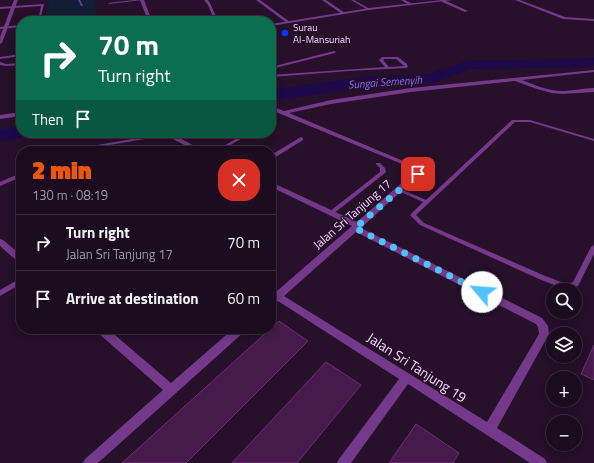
<!DOCTYPE html>
<html lang="en">
<head>
<meta charset="utf-8">
<style>
	:root { --surface:#1c0c20; --page:#291a2d; --text:#f1f3f6; --muted:#a09ba5; --line:#3a2c3e; --accent:#ea580c }
	body { margin:0; font-family:"Titillium Web",sans-serif; background:var(--page); color:var(--text); height:100vh; display:flex; flex-direction:column; font-size:15px; white-space:nowrap }
	* { box-sizing:border-box; margin:0 }
	p { font-size:13px; color:var(--muted) }
	.icon { flex:none; width:22px; height:22px; fill:none; stroke:currentColor; stroke-width:2; stroke-linecap:round; stroke-linejoin:round }
	.map { position:relative; flex:1; overflow:hidden }
	.panel { position:absolute; left:16px; top:146px; width:260px; height:188px; display:flex; flex-direction:column; background:var(--surface); border-radius:16px; box-shadow:0 2px 10px #0003,0 0 0 1px var(--line) }
	.panel>* { flex:none }
	.top-card { position:absolute; left:16px; top:16px; width:260px; height:122px; border-radius:16px; box-shadow:0 2px 10px #0003,0 0 0 1px var(--line); background:#0b6e4f; color:#fff; overflow:hidden }
	.controls { position:absolute; left:546px; top:283px; display:grid; gap:8px }
	.controls a { display:grid; place-items:center; width:36px; height:36px; border-radius:50%; background:var(--surface); box-shadow:0 2px 10px #0003,0 0 0 1px var(--line); font-size:20px }
	.pin { position:absolute; display:grid; place-items:center; width:34px; height:34px; color:#fff; margin:-17px; border-radius:8px; box-shadow:0 2px 6px #0006 }
	.me { position:absolute; width:44px; margin:-22px; rotate:297deg; stroke-linejoin:round; filter:drop-shadow(0 0 3px #0008) }
	.turn { display:flex; align-items:center; gap:14px; height:84px; padding:0 16px; font-size:18px }
	.turn .icon { width:52px; height:52px; stroke-width:2.5 }
	.turn b { display:block; font-size:28px; line-height:34px }
	.then { display:flex; align-items:center; height:38px; padding:0 16px; background:#0003; gap:8px; font-size:15px }
	.round { display:grid; place-items:center; flex:none; width:42px; height:42px; border-radius:16px; background:var(--page) }
	.summary { display:flex; align-items:center; justify-content:space-between; height:68px; padding:0 16px }
	h1 { font-size:24px; font-weight:800; line-height:30px; color:var(--accent) }
	ul { padding:0; list-style:none }
	li { display:flex; align-items:center; gap:12px; height:56px; padding:0 16px; border-top:1px solid var(--line) }
	li div { flex:1 }
	li b { display:block; font-size:15px }
	li em { font-style:normal }
	.map>svg:first-child { display:block }
	.green { fill:#121e34 }
	.lines { fill:none; stroke-linecap:round; stroke-linejoin:round }
	.river { fill:#1e094a; fill-rule:evenodd }
	.building { fill:#461b4c; stroke:#702c78 }
	.service { fill:#74398a; fill-rule:evenodd }
	.minor { fill:#74398a; fill-rule:evenodd }
	.tertiary { fill:#74398a; fill-rule:evenodd }
	.route { stroke:#4fc3f7; stroke-width:7; stroke-dasharray:0 12.6 }
	.poi-dot { fill:#0539ff; stroke:#26102a; stroke-width:1.5 }
	.labels { text-anchor:middle; dominant-baseline:central; stroke-width:3; stroke-linejoin:round; paint-order:stroke }
	.far-poi-label { font-size:10px; fill:#f8d9ff; stroke:#26102a; text-anchor:start }
	.far-water-label { font-size:11px; font-style:italic; fill:#846fff; stroke:#26102a }
	.street-label { font-size:12px; fill:#f8d9ff; stroke:#26102a }
	.near-street-label { font-size:14px; fill:#f8d9ff; stroke:#26102a }
</style>
</head>
<body>
<div class="map">
<svg width="594" height="463" viewBox="0 0 594 463">
	<rect width="100%" height="100%" fill="#26102a"/>
	<path class="green" d="M49 0H95L97 21H44Z"/>
	<g class="lines">
		<g class="river">
			<path d="M594 57V65L583 67 470 69 430 84 364 87 294 98 271 100V90L364 77 428 74 468 61 583 59Z"/>
			<path d="M21 126V133H30L28 136 0 142V130Z"/>
		</g>
	</g>
	<g class="building">
		<path d="M279 321 308 341 186 463H122Z"/>
		<path d="M594 345V380L581 374Z"/>
		<path d="M326 362 361 385 297 463H232Z"/>
		<path d="M416 424 459 453 453 463H389Z"/>
	</g>
	<g class="lines">
		<g class="service">
			<path d="M78 0H80L83 6H81Z"/>
			<path d="M134 0H143L109 4 108 3Z"/>
			<path d="M351 0H354L370 9 368 10Z"/>
			<path d="M44 4 40 21H38L41 6 0 9V7Z"/>
			<path d="M21 25V27L0 29V27Z"/>
			<path d="M334 51 336 52 335 53 271 69V67Z"/>
			<path d="M21 54V56L0 59V57Z"/>
			<path d="M382 57H398L407 64 408 67 406 68 349 71 271 77V75L385 67 379 60ZM384 59H396L404 66 389 67 383 60Z"/>
			<path d="M512 120H530L594 139V141L530 122H515L416 215 424 223 543 275 566 284 573 282 591 247 594 245V254L578 286 566 289H564L539 279 420 225 410 215 423 202 396 190 399 188 401 189 426 200Z"/>
			<path d="M166 133H176L174 134 98 147 88 151H81L97 145Z"/>
			<path d="M246 133H251L220 151H215Z"/>
			<path d="M376 163H380L385 168 386 172 385 173 333 214H329L328 213 329 212 380 172V168L376 164Z"/>
			<path d="M21 173V177L0 186V182Z"/>
			<path d="M19 279H21V284L0 296V290Z"/>
		</g>
		<g class="minor">
			<path d="M14 0H18L2 43 0 44V37Z"/>
			<path d="M140 0H144L152 21H148Z"/>
			<path d="M204 0H208C213 7 214 16 221 21L214 20 208 5Z"/>
			<path d="M256 0H260L290 22 287 23Z"/>
			<path d="M322 0H326L345 13 342 14Z"/>
			<path d="M401 0H405L412 4 409 5Z"/>
			<path d="M442 0H444L468 11 465 12 442 2Z"/>
			<path d="M515 0H520L565 17 594 19V21L563 19Z"/>
			<path d="M594 70V72L522 80C535 85 548 91 562 91 573 91 583 88 594 88V92L562 94 551 93 534 88 515 81 411 92 331 104 289 113 420 168 421 173 420 174 361 228 542 318 548 326 549 334 497 428 545 459 547 463H530L408 384 351 463H337L339 459 399 379 278 301 271 306V289L277 291 352 226 271 187V182L357 222 414 172V169L271 110V106L284 111 331 100 411 88ZM356 232 536 324 538 327 539 334 487 422 284 296Z"/>
			<path d="M21 112V116L0 119V115Z"/>
			<path d="M165 133H170L204 151H196L165 135Z"/>
			<path d="M301 137 303 138V140L271 160V155Z"/>
			<path d="M0 239 3 240 21 255V263L18 262 0 246Z"/>
			<path d="M96 329H108L171 383 233 329H245L244 332 98 463H83L85 459 163 390 97 332Z"/>
		</g>
		<g class="tertiary">
			<path d="M442 0H453L369 10 271 26V24L369 8Z"/>
			<path d="M0 62 6 64 21 63V65L6 66 0 65Z"/>
		</g>
	</g>
	<g class="lines">
		<path class="route" d="M418 174 355 228 482 292"/>
	</g>
	<circle class="poi-dot" cx="285" cy="33" r="4"/>
	<g class="labels">
		<g class="far-poi-label">
			<text x="293" y="27">Surau<tspan x="293" dy="12">Al-Mansuriah</tspan></text>
		</g>
		<g class="far-water-label">
			<text transform="translate(385 82) rotate(-4)">Sungai Semenyih</text>
		</g>
		<g class="street-label">
			<text transform="translate(352 214) rotate(-41)">Jalan Sri Tanjung 17</text>
		</g>
		<g class="near-street-label">
			<text transform="translate(417 367) rotate(33)">Jalan Sri Tanjung 19</text>
		</g>
	</g>
</svg>
<div class="controls">
<a><svg class="icon" aria-label="search" viewBox="0 0 24 24"><circle cx="10" cy="10" r="6"/><path d="M15 15l6 6"/></svg></a>
<a><svg class="icon" aria-label="layers" viewBox="0 0 24 24"><path d="M12 4l9 5-9 5-9-5zM3 14l9 5 9-5"/></svg></a>
<a>+</a>
<a>−</a>
</div>
<div class="pin" style="left:418px;top:174px;background:#d93025"><svg class="icon" aria-label="arrive" viewBox="0 0 24 24"><path d="M6 21V4h12l-3 4 3 4H6"/></svg></div>
<svg class="me" style="left:482px;top:292px" viewBox="-20 -20 40 40"><circle r="19" fill="#fff"/><path d="M0-13L10 11 0 6-10 11z" fill="#4fc3f7"/></svg>
<div class="top-card">
<div class="turn"><svg class="icon" aria-label="right" viewBox="0 0 24 24"><path d="M7 20v-9h11M14 6l5 5-5 5"/></svg><div><b>70 m</b>Turn right</div></div>
<div class="then">Then<svg class="icon" aria-label="arrive" viewBox="0 0 24 24"><path d="M6 21V4h12l-3 4 3 4H6"/></svg></div>
</div>
<section class="panel">
<div class="summary"><div><h1>2 min</h1><p>130 m · 08:19</p></div><a class="round" style="background:#d93025;color:#fff"><svg class="icon" aria-label="close" viewBox="0 0 24 24"><path d="M6 6l12 12M18 6L6 18"/></svg></a></div>
<ul>
<li><svg class="icon" aria-label="right" viewBox="0 0 24 24"><path d="M7 20v-9h11M14 6l5 5-5 5"/></svg><div><b>Turn right</b><p>Jalan Sri Tanjung 17</p></div><em>70 m</em></li>
<li><svg class="icon" aria-label="arrive" viewBox="0 0 24 24"><path d="M6 21V4h12l-3 4 3 4H6"/></svg><div><b>Arrive at destination</b></div><em>60 m</em></li>
</ul>
</section>
</div>
</body>
</html>
